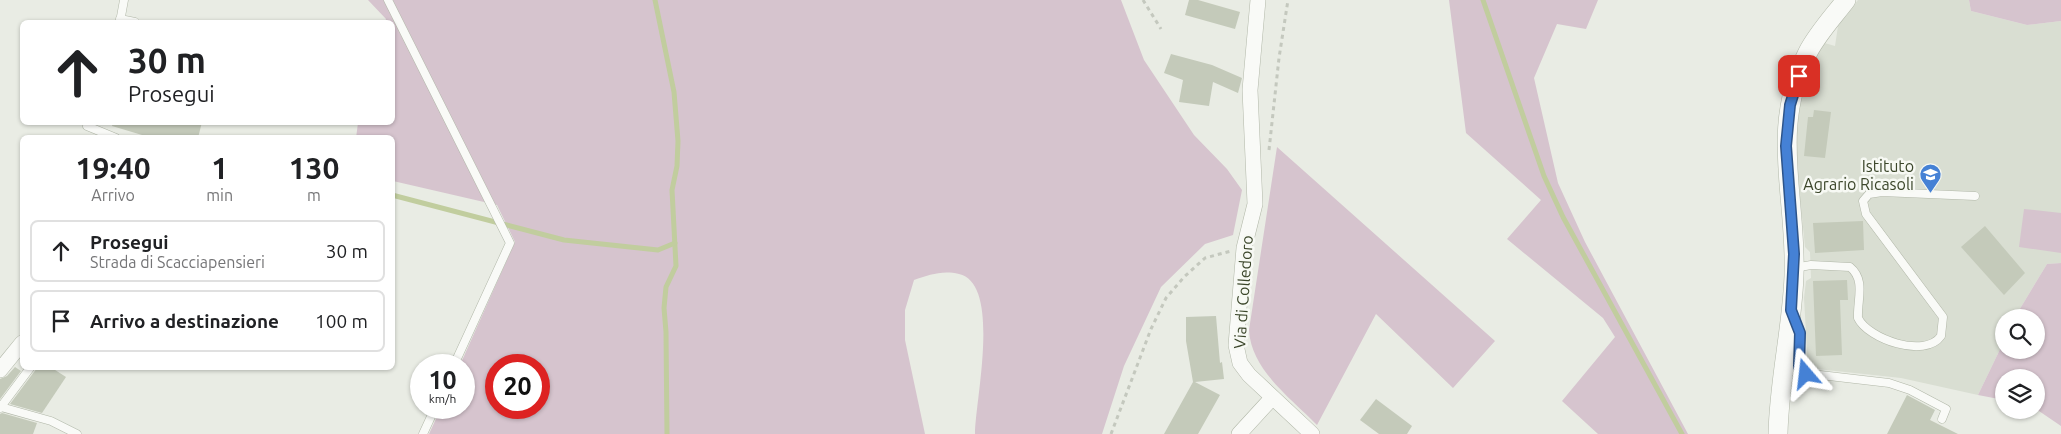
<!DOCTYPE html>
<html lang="it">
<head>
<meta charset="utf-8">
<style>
	:root { --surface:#fff; --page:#f6f6f6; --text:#202124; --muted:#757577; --line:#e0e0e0 }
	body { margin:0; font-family:Ubuntu,sans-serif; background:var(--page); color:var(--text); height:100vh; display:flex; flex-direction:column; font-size:19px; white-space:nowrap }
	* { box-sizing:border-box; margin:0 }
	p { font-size:16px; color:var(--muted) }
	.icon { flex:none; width:28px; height:28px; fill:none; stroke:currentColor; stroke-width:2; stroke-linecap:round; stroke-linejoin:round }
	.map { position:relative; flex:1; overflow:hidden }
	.details { position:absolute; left:20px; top:135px; width:375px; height:235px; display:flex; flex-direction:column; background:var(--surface); border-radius:8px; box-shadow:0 1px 4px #0004 }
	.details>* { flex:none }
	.hud { position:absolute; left:20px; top:20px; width:375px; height:105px; border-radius:8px; box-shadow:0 1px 4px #0004; background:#fff; color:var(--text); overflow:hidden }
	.tools { position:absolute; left:1995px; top:309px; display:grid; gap:10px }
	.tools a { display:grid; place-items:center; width:50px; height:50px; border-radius:50%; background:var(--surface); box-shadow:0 1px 4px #0004; font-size:25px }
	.speed { position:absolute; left:410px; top:354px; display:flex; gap:10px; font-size:25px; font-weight:700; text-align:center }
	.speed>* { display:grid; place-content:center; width:65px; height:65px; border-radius:50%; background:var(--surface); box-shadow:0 1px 4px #0004; line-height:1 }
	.speed small { font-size:12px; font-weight:400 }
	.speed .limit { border:8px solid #d22; background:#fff; color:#111 }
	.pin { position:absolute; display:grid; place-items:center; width:42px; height:42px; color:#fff; margin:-21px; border-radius:10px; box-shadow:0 2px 8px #0006 }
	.me { position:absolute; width:55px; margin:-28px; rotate:343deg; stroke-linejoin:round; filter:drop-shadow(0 0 4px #0008) }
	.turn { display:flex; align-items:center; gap:18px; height:105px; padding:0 25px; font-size:22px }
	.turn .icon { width:65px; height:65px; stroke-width:2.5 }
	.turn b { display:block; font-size:35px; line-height:42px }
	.eta { display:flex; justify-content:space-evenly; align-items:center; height:85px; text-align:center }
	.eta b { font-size:30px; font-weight:700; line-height:35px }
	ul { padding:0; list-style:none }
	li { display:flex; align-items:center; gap:15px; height:62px; margin:0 10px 8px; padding:0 15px; border:2px solid var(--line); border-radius:8px }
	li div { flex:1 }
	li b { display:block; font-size:19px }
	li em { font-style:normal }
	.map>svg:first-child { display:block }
	.built { fill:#d9ded2 }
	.green { fill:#d6c4ce; fill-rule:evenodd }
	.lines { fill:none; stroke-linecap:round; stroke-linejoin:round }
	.stream { stroke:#c1cd9e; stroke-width:5 }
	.building { fill:#c4caba }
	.service-casing { stroke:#b1b7a8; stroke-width:9 }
	.minor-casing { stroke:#b1b7a8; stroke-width:16 }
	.tertiary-casing { stroke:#b1b7a8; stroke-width:20 }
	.path { stroke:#c4c8be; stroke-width:3; stroke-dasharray:4 4; stroke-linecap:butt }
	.service { stroke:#f9faf7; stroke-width:8 }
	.minor { stroke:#f9faf7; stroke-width:15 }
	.tertiary { stroke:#f9faf7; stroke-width:19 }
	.route-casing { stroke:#2d548a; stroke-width:12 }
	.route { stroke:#4581d5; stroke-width:9 }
	.labels { text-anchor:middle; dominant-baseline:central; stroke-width:5; stroke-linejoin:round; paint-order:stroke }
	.poi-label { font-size:16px; fill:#3b462a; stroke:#f7f9f4; text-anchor:end }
	.street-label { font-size:16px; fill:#3b462a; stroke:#f7f9f4 }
</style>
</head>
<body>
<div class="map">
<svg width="2061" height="434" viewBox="0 0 2061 434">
	<rect width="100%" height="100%" fill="#e9ece4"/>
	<path class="built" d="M1858 0H1969L1971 11 2027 25 2061 21V263L2047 264 2015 317 2004 318V341L1978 395 1901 378 1808 368 1804 298 1806 281 1811 278 1810 252 1805 247 1797 168 1796 145 1799 107 1804 84 1821 42 1835 46 1838 26Z"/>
	<g class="green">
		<path d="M368 0H1121L1144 60 1194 135 1227 169 1242 190 1233 235 1205 244 1161 287 1124 366 1102 434H975C975 401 1002 284 959 274 942 270 929 275 914 280L905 310V340L925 434H429L441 408H464V365H460L515 242 497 205 393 181 392 138H356L358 123 392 122V22H385L386 19ZM496 365H539V408H496Z"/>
		<path d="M1449 0H1598L1586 29 1557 24 1534 78 1558 183 1585 242 1688 434H1598L1562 401 1615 337 1603 318 1507 239 1541 200 1466 133Z"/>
		<path d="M1969 0H2061V21L2027 25 1971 11Z"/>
		<path d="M1277 147 1495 341 1453 388 1376 314 1317 425C1291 398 1251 370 1249 330Z"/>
		<path d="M2024 209 2061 213V253L2019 247Z"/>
		<path d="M2061 263V426L2036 409V378H2004V400L1978 395 2004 341V350H2036V318L2015 317 2047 264Z"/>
	</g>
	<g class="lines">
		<g class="stream">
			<path d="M655 0 674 92 678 141 677 166 672 190 676 266 666 287 664 308 666 332 667 434"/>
			<path d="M1483 0 1544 176 1563 217 1682 434"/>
			<path d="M392 195 564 240 658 250 675 243"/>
		</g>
	</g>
	<g class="building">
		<path d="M1189 0H1198L1240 12 1235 29 1185 15Z"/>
		<path d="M1171 54 1212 65 1242 78 1238 93 1213 82 1209 106 1179 102 1183 80 1164 73Z"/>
		<path d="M1814 110 1831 112 1825 158 1804 156 1808 117H1813Z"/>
		<path d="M113 122H202L198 138H152L112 126Z"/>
		<path d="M1863 221 1864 250 1815 253 1813 223Z"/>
		<path d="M1985 226 2025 273 2004 295 1961 247Z"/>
		<path d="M1847 280 1848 300H1840L1842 355 1816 356 1813 281Z"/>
		<path d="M1216 316 1220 363 1222 362 1224 379 1195 382 1220 395 1198 434H1164L1193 382 1186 341V317Z"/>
		<path d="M15 367 21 371 0 399V379L7 376Z"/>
		<path d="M37 368H52L66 377 42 413 10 404Z"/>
		<path d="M1907 395 1935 410 1930 420 1958 434H1887Z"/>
		<path d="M1376 399 1412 426 1407 434H1379L1360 420Z"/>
		<path d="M2 413 37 423 33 434H0V414Z"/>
	</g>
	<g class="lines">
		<defs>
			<g id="service">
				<path d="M388 0 510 243 454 365"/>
				<path d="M120 19 135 22"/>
				<path d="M120 22 124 0"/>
				<path d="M88 122 87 126 116 138"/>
				<path d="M1794 268 1811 265 1850 267C1866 280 1857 300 1858 318 1868 339 1925 359 1941 336L1943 317 1866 214 1863 201 1869 194 1882 192 1975 196"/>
				<path d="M1795 318 1801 338 1799 366 1803 373 1889 383 1910 390 1946 409 1942 419"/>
				<path d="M1 407 51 421 77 434"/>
				<path d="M0 408 30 368"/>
				<path d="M423 434 435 408"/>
			</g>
			<g id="minor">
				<path d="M1258 0 1250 90 1255 204 1244 248 1236 345 1240 363 1249 375 1312 434"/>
				<path d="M0 370 22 343"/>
				<path d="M1239 434 1272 398"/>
			</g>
			<path id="tertiary" d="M1778 434C1779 381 1792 329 1794 276 1797 196 1769 129 1808 52 1818 33 1833 17 1846 0"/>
		</defs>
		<use href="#service" class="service-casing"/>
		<use href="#minor" class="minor-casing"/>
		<use href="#tertiary" class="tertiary-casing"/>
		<g class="path">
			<path d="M1143 0 1161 29"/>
			<path d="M1269 150 1279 58 1288 0"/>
			<path d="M1111 434 1151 329 1166 298 1184 277 1205 258 1231 251"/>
		</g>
		<use href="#service" class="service"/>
		<use href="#minor" class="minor"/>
		<use href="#tertiary" class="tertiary"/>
	</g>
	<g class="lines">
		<defs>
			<path id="route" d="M1799 76 1790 105 1786 146 1794 254 1791 310 1800 333 1799 366 1800 370 1806 374"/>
		</defs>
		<use href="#route" class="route-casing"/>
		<use href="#route" class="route"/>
	</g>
	<defs>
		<symbol id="school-pin" viewBox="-11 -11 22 30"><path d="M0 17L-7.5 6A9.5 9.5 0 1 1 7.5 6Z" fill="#4581d5" stroke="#f7f9f4"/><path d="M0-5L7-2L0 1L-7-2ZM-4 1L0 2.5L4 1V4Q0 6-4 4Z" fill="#fff"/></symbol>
	</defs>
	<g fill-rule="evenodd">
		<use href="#school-pin" x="1918" y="162" width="25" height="34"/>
	</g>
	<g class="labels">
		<g class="poi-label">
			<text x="1914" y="166">Istituto<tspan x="1914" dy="18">Agrario Ricasoli</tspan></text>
		</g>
		<g class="street-label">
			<text transform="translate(1243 292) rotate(-86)">Via di Colledoro</text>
		</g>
	</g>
</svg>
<div class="tools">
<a><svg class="icon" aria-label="search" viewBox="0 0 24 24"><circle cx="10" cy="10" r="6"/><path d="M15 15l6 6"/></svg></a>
<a><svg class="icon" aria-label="layers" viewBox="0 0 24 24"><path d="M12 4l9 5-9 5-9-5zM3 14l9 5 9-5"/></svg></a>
</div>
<div class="speed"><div>10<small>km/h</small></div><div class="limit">20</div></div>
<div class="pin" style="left:1799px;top:76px;background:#d93025"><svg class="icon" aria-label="arrive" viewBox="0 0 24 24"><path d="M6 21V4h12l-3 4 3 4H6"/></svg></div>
<svg class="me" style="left:1806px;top:374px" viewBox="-20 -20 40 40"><path d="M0-17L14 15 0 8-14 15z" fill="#4581d5" stroke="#fff" stroke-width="4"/></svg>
<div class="hud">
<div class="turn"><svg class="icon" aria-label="ahead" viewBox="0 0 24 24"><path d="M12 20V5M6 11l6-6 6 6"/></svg><div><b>30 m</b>Prosegui</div></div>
</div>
<section class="details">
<div class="eta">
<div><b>19:40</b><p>Arrivo</p></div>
<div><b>1</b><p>min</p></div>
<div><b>130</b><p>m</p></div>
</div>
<ul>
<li><svg class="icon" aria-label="ahead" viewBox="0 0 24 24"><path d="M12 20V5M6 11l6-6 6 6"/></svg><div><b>Prosegui</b><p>Strada di Scacciapensieri</p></div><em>30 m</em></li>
<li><svg class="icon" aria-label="arrive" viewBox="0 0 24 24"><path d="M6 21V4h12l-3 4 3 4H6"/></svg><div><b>Arrivo a destinazione</b></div><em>100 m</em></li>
</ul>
</section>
</div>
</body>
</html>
